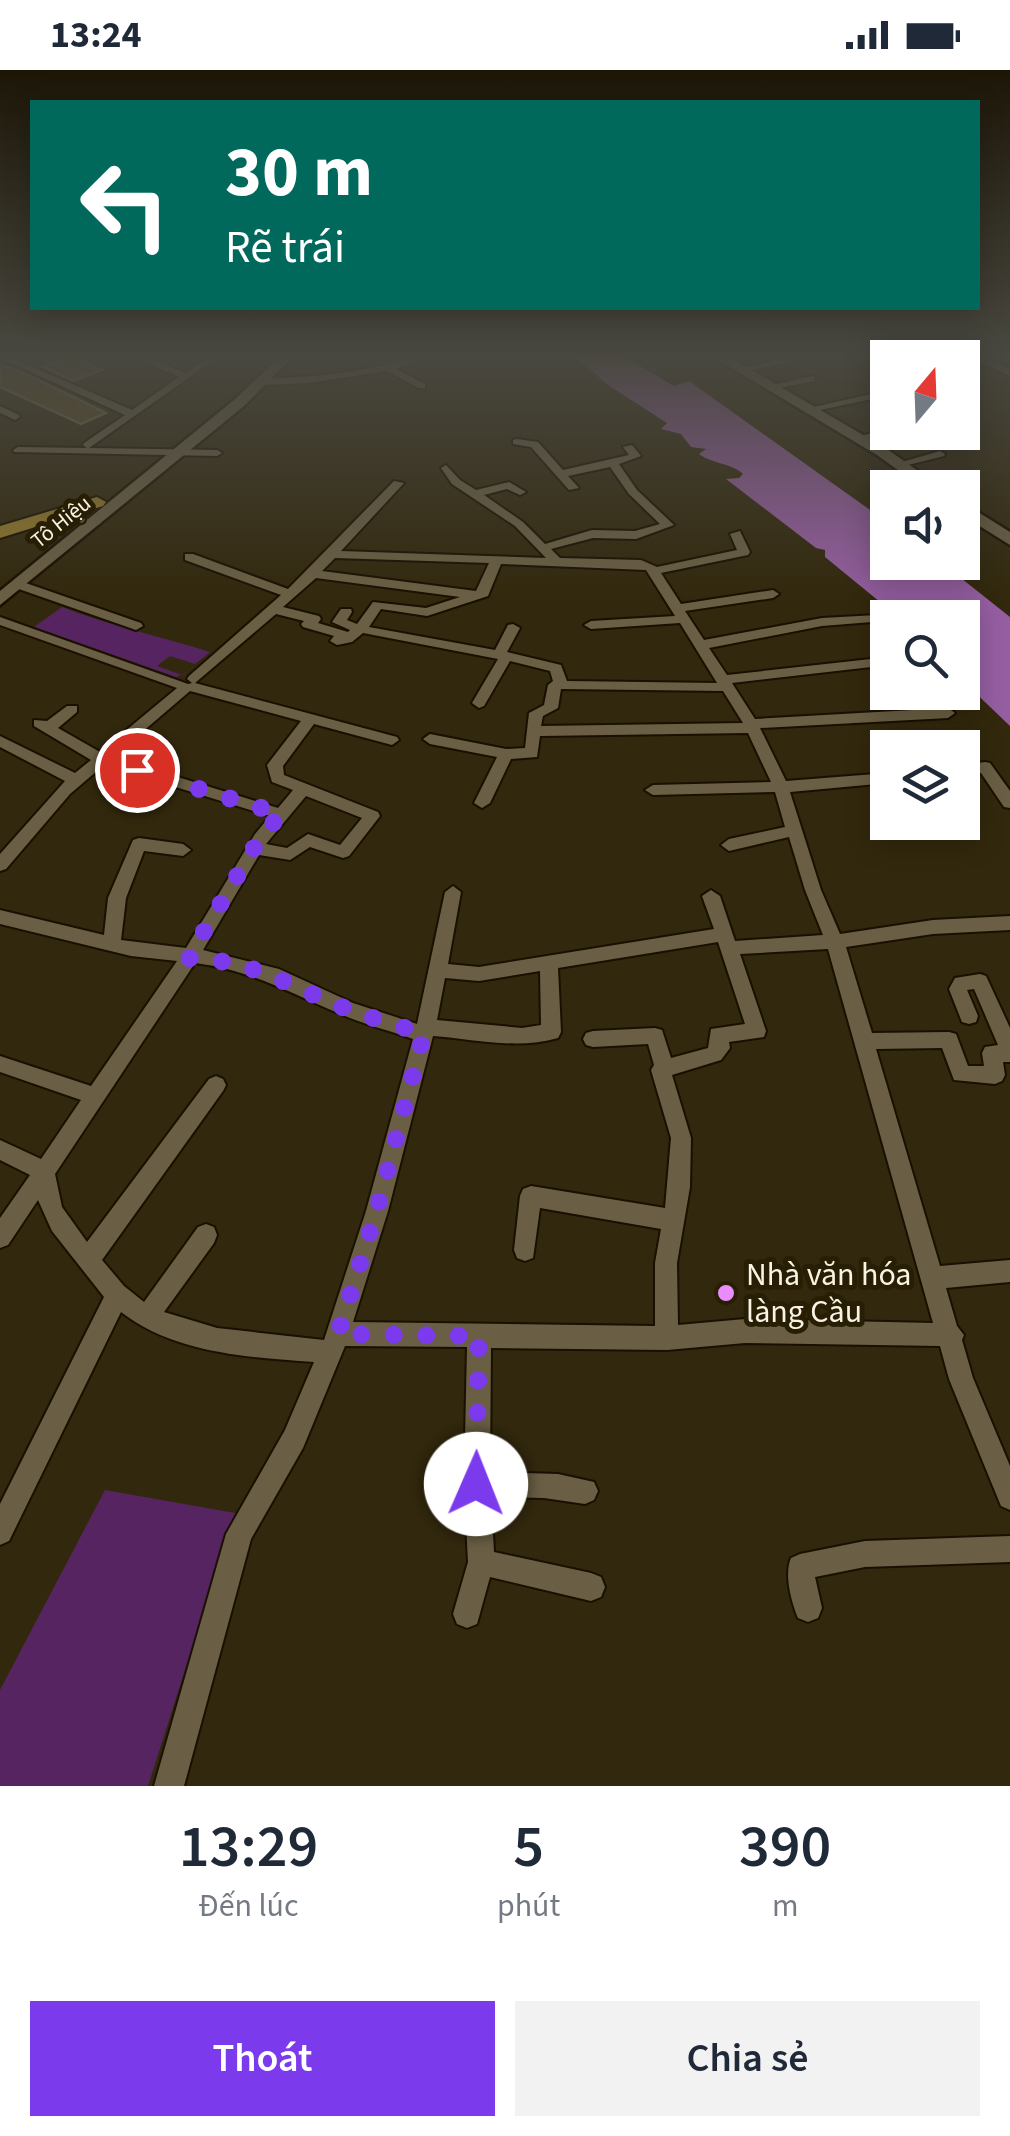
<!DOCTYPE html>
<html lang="vi">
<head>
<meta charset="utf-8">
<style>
	:root { --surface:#fff; --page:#f2f2f3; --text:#1f2937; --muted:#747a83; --accent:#7c3aed }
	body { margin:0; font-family:"Source Sans 3",sans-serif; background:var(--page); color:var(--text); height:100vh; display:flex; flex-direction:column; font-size:38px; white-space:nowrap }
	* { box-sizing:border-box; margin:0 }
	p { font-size:32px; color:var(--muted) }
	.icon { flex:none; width:55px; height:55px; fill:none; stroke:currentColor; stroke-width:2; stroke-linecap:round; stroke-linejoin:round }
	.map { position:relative; height:1716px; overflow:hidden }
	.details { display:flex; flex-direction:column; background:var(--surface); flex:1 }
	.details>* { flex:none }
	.guide { position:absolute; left:30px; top:30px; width:950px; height:210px; border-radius:0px; box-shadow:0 5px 25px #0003; background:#00695c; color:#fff; overflow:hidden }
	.needle { width:65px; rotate:19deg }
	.controls { position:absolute; left:870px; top:270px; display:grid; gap:20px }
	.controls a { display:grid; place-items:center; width:110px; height:110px; border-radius:0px; background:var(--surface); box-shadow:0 5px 25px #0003; font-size:50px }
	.pin { position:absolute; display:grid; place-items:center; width:85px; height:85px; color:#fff; margin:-42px; border:5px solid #fff; border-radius:50%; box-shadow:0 2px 10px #0007 }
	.me { position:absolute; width:110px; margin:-55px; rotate:1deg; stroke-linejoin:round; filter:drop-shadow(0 0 8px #0008) }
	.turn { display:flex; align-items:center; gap:35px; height:210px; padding:0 30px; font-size:45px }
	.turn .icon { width:130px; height:130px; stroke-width:2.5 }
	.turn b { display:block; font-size:70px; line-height:85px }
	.eta { display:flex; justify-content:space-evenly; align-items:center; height:170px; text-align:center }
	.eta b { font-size:60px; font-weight:600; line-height:70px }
	.button { display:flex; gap:20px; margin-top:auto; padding:20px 30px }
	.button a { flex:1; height:115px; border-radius:0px; background:var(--accent); color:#fff; font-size:40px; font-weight:600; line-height:115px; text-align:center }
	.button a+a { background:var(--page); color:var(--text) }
	.status { display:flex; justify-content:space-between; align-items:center; height:70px; padding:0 50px; background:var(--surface); direction:ltr }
	.status svg { height:28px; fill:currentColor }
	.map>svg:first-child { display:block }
	.green { fill:#562561 }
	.water { fill:#955ea1 }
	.building { fill:#604e1d; stroke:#756a4e; stroke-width:2.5 }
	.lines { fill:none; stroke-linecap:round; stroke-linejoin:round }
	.street-casing { stroke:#191000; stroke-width:4 }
	.secondary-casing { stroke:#191000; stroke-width:5 }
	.primary-casing { stroke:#191000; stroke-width:4 }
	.street { fill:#6a5f44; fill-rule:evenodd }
	.secondary { fill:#6a5f44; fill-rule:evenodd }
	.primary { fill:#90782b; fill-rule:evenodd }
	.route { stroke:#7c3aed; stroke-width:18; stroke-dasharray:0 32.4 }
	.poi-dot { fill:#e98dfe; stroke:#281e04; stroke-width:4 }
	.labels { text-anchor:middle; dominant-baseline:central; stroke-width:10; stroke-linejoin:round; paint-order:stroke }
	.far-street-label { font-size:22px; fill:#f9f3e3; stroke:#281e04 }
	.near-poi-label { font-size:32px; fill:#f9f3e3; stroke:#281e04; text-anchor:start }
</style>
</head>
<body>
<div class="status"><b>13:24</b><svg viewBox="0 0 49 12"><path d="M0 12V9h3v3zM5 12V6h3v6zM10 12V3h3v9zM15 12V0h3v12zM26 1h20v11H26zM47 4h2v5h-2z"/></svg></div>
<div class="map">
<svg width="1010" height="1716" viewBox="0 0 1010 1716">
	<rect width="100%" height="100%" fill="#32280d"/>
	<g class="green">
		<path d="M62 537C110 556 160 566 210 582L195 594 170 586 157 596 182 605 190 601 176 607 34 557Z"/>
		<path d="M105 1420 235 1443 148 1716H0V1620Z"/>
	</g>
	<path class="water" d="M577 288H627L674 316 689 311 887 452 888 492 942 493 1010 547V656L963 611 962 548 899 547 887 532H880L825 487V480L816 478 726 409 739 408 743 404C732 393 712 394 699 384L706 379 691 377 681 364 661 359 667 353 608 315Z"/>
	<g class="building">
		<path d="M67 288H75L102 300 74 311 43 297Z"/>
		<path d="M0 295 26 304 106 343 81 354 0 317Z"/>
	</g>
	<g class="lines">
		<defs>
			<g id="street">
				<path d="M0 288H12L132 340 179 307 137 288H150L185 303 207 288H217L89 378 217 380 222 383 217 386 14 382 13 380 18 377 87 378 83 375 84 373 125 345Z"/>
				<path d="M410 288H425L396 299 425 314V318H419L387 301 309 313 261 315 256 312 261 309C311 307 362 303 410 288Z"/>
				<path d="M785 288 790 291 788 293 741 302 736 299Z"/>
				<path d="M973 288H985L1010 299V306Z"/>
				<path d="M812 306 815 307V311L773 319 768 316Z"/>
				<path d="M884 321 888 322 887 326 810 342 805 339Z"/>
				<path d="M0 336 19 345 20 347 15 350 0 343Z"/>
				<path d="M888 359 892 364 858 371 853 368Z"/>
				<path d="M517 369 538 372 563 400 629 385 623 377 632 375 641 386 619 394 637 420 674 455 636 469 593 468 551 479 560 488 641 490 657 497 737 480 730 464 740 461 750 482 748 485 661 503 681 534 773 520 779 524 773 528 685 541 704 570 822 548 877 545 879 548 872 552 822 556 709 578 727 605 880 588 887 592 880 596 732 613 755 649 948 638 955 643 948 648 760 658 786 711 888 703V713L790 722 821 820 840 864 933 850 1010 846V860L933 864 846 877 872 963 949 962 956 964 968 996H984L982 983 985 977 998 975 974 919 967 920 978 946 976 952 969 954 962 952 949 919 955 908 980 904 986 906 1010 958V992H1003L1005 1005 1002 1011 995 1014 954 1010 942 978 876 979 940 1196 1010 1190V1212L946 1218 957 1256 964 1265 962 1270 973 1308 1010 1396V1440L1001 1436 949 1309 940 1276 745 1273 667 1280 491 1278 490 1402 558 1404 594 1412 598 1421 594 1430 585 1434 544 1428 491 1427 494 1482 591 1503 601 1507 605 1517 601 1527 591 1531 490 1507 477 1554 467 1558 457 1554 453 1544 468 1492 464 1414 467 1277 345 1276 303 1378 251 1469 184 1716H154L226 1464 285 1360 314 1292C249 1287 175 1284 121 1242L9 1471 0 1475V1434L104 1227 52 1161 38 1130 8 1175 0 1178V1148L30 1105 0 1090V1070L41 1089 81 1030 0 1002V986L91 1016 177 891 131 886 0 854V840L104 865 108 828 133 770 139 768 183 774 191 780 183 786 144 781 126 828 121 870 186 878 255 764 270 746 104 695 70 724 6 799 0 801V784L65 711 0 677V666L75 703 91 690 34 656V650L47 651 67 636H77V642L58 658 100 682 177 618 0 555V547L188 614 192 613 187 609 189 606 281 525 185 490V484H193L288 519 394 411 404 413 341 481 546 488 515 456 452 414 441 398 446 395 460 410 476 420 509 412 526 422 520 425 507 419 484 425 523 452 545 474 592 460 635 461 660 454 629 424 610 397 568 406 579 418 569 420 531 377 513 374V370ZM335 488 489 493 476 521 322 501ZM501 494 646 500 675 546 591 551 584 555 591 559 680 553 717 613 567 611 561 595 507 582 520 558 513 554 508 555 495 580 369 557 381 539 427 546 488 526ZM316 508 460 527 426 538 373 532 357 554 347 550 352 542 351 539H341L332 552 350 560 348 562 318 553 321 549 319 546 283 537ZM276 544 304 551 301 554 303 557 334 566 330 571 337 575 352 572 363 563 498 589 472 633 479 638 484 636 510 591 550 601 553 611 548 615 544 635 529 643 525 678 506 679 430 664 423 669 430 674 497 687 474 733 482 738 490 733 511 689 537 687 540 666 748 663 771 712 653 715 645 720 653 725 775 722 785 757 729 769 721 775 729 781 789 767 805 820 823 865 735 871 720 826 711 820 702 826 714 859 479 897 448 894 461 822 453 816 445 822 417 954 353 933 279 899 203 880 259 785 290 790 310 777 343 788 349 786 380 746 378 742 284 705 283 696 314 654 392 675 399 670 397 667 195 613ZM561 619 723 621 743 653 541 656 543 646 558 638ZM190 621 301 651 267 695 272 712 293 720 278 738 113 687ZM306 726 362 748 340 775 308 764 287 778 266 774ZM718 872 745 954 711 959 708 978 671 988 662 960 655 958 593 961 586 963 583 969 586 975 593 977 648 974 654 995 651 1000 671 1068 665 1138 531 1116 523 1119 520 1126 514 1180 517 1188 525 1191 533 1188 540 1138 661 1159 655 1193V1256L353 1252 388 1141 433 966C473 969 518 980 558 968L561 962 558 898ZM828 879 933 1253 745 1249 678 1255 677 1193 690 1117 691 1068 672 1005 721 990 730 978 729 972 764 967 766 961 740 884ZM195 893C250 900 288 922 338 943 362 954 388 960 413 969L366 1141 324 1270 217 1258 164 1242 214 1173 217 1165 214 1157 206 1154 198 1157 144 1232 124 1216 102 1190 223 1021 226 1015 223 1009 216 1006 209 1009 87 1172 62 1137 55 1104ZM540 901 541 955 522 958 437 950 445 908 479 911Z"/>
				<path d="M940 381 945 384 944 386 900 397 895 394Z"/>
				<path d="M52 443 95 450 101 453 95 456 48 448V444Z"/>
				<path d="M20 511 141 553 143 556 136 560 16 518V512Z"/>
				<path d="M985 692 990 693 1010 721V738L1004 737 981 703 962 705V695Z"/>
				<path d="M1010 1466V1492L865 1497 815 1507 822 1538 818 1548 808 1552 798 1548C791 1531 784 1504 791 1488L800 1484 865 1471Z"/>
			</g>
			<g id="secondary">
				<path d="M278 288H292L244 336 0 535V521L234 330Z"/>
				<path d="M715 288H731L887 379 942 418H923L877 385Z"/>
				<path d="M962 432 1010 462V475L962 445Z"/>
			</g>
			<path id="primary" d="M97 427 106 432 103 436 0 468V456Z"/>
		</defs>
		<use href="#street" class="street-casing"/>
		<use href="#secondary" class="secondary-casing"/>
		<use href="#primary" class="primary-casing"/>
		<use href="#street" class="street"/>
		<use href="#secondary" class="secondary"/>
		<use href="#primary" class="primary"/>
	</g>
	<linearGradient id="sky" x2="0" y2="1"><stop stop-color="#1c1607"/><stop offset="0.54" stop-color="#494840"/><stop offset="1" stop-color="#494840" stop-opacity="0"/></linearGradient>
	<rect width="1010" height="529" fill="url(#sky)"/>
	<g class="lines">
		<path class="route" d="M137 700 281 744 260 768 188 888C256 890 291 918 350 940 374 949 400 956 424 964L377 1140 338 1264 479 1266 476 1414"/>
	</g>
	<circle class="poi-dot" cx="726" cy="1223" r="10"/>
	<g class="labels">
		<g class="far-street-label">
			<text transform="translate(61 452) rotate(-39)">Tô Hiệu</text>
		</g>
		<g class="near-poi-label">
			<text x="746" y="1205">Nhà văn hóa<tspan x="746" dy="37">làng Cầu</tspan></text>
		</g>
	</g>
</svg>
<div class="controls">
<a><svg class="needle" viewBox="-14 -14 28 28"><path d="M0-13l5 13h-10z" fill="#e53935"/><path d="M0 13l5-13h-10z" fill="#747a83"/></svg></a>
<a><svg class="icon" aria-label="sound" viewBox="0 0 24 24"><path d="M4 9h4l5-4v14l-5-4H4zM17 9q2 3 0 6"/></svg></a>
<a><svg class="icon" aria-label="search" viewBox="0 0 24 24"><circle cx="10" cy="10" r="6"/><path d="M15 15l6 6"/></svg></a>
<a><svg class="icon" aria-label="layers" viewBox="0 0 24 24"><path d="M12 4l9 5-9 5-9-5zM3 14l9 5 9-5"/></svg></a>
</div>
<div class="pin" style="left:137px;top:700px;background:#d93025"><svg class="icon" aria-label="arrive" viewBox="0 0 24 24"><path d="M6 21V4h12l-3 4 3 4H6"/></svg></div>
<svg class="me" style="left:476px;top:1414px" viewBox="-20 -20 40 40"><circle r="19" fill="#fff"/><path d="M0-13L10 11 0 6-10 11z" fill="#7c3aed"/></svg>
<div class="guide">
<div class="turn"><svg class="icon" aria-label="left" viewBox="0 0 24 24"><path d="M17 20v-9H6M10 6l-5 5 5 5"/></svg><div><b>30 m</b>Rẽ trái</div></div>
</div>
</div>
<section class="details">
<div class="eta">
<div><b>13:29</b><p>Đến lúc</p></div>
<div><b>5</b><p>phút</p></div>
<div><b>390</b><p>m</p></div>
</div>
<div class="button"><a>Thoát</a><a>Chia sẻ</a></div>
</section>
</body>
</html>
